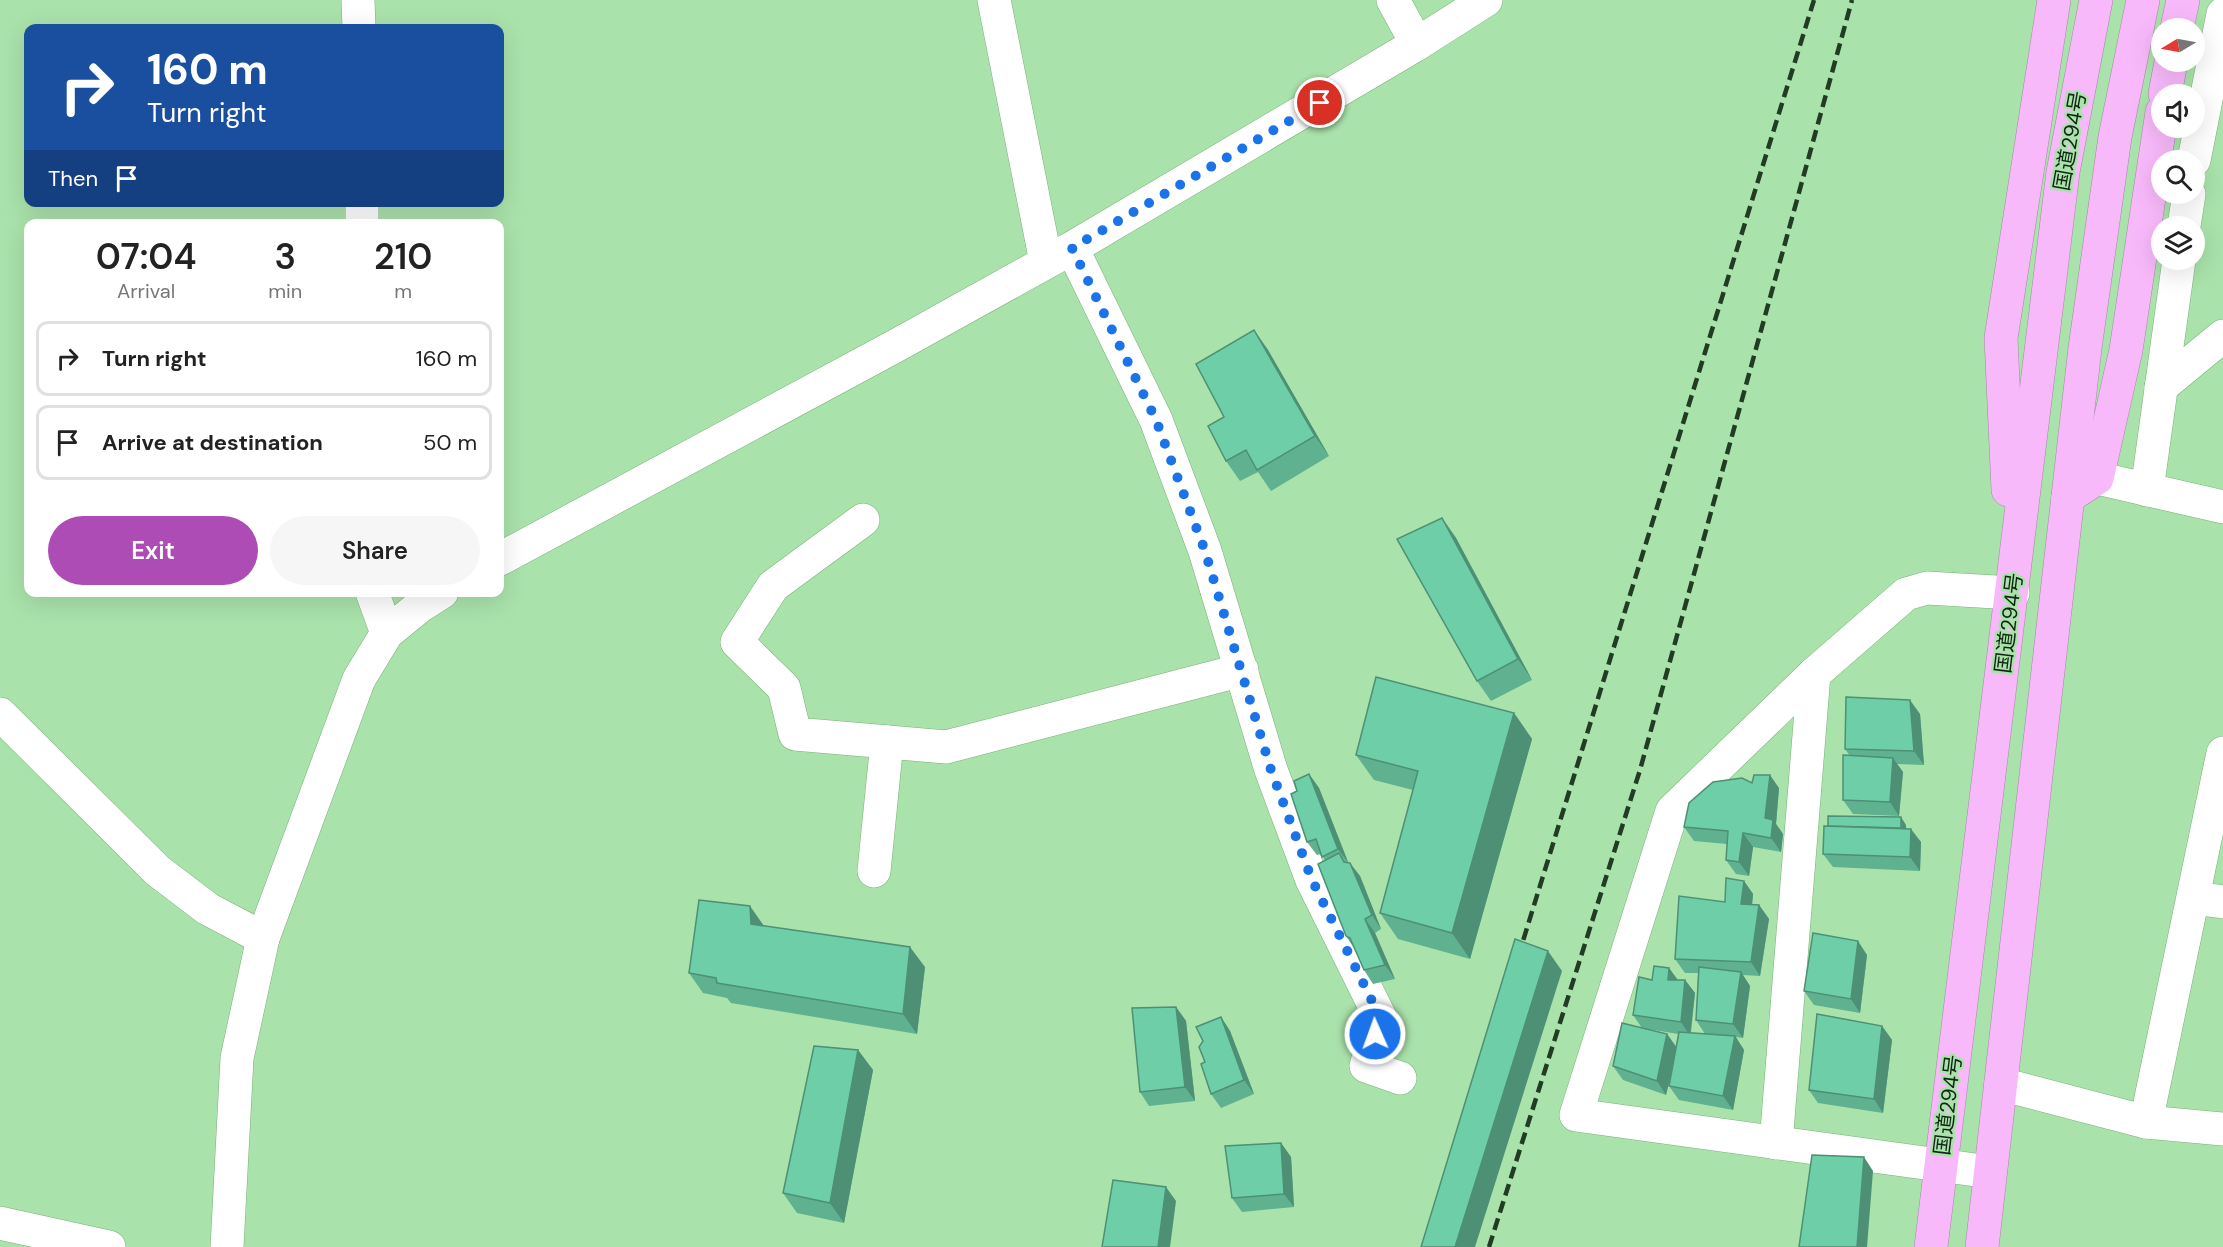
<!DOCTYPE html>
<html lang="en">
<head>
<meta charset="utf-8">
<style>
	:root { --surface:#fff; --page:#f6f6f6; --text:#222; --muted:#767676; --line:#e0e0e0; --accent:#ad4cb4 }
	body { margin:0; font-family:"DM Sans","Noto Sans JP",sans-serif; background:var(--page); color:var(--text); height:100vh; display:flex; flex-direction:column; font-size:22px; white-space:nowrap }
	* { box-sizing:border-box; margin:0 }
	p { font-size:20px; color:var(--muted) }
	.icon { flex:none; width:33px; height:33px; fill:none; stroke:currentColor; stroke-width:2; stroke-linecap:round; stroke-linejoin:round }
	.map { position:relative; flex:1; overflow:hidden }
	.panel { position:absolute; left:24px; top:219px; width:480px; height:378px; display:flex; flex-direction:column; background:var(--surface); border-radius:12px; box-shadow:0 6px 24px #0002 }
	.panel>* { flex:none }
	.guide { position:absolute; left:24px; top:24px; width:480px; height:183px; border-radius:12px; box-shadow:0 6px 24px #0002; background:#1a4fa0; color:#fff; overflow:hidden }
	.needle { width:39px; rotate:260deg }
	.buttons { position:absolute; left:2151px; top:18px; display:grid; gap:12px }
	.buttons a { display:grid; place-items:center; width:54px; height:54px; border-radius:50%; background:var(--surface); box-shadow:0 6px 24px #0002; font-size:30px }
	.pin { position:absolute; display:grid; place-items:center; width:51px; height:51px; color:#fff; margin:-26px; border:3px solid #fff; border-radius:50%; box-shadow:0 2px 6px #0007 }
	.me { position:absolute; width:66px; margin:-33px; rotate:358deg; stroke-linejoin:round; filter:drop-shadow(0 0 4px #0008) }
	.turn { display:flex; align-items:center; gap:21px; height:126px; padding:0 24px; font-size:27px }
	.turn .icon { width:78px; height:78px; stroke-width:2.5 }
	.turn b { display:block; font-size:42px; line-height:51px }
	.then { display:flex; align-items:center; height:57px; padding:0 24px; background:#0003; gap:12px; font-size:22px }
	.eta { display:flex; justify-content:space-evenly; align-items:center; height:102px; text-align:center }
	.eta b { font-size:36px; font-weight:600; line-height:42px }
	.primary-button { display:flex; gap:12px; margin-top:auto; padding:12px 24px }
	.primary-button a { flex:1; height:69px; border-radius:36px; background:var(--accent); color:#fff; font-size:24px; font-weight:600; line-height:69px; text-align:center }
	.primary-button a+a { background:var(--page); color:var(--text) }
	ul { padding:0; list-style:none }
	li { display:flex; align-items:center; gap:18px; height:75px; margin:0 12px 9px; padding:0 12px; border:3px solid var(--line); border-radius:12px }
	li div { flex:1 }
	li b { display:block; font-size:22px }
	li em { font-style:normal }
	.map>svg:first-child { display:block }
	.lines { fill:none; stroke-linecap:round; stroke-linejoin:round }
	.minor-casing { stroke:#7ab07b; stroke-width:34 }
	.highway-casing { stroke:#a786a9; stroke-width:34 }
	.minor { stroke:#fff; stroke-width:33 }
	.highway { stroke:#f8b9fa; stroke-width:33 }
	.rail { stroke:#223c24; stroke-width:4.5; stroke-dasharray:12 6; stroke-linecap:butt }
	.wall { fill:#5fb190; fill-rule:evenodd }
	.shaded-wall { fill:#4d9075 }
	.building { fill:#6ecea7; stroke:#4d9075; stroke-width:1.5 }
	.route { stroke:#1a73e8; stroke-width:10; stroke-dasharray:0 18 }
	.labels { text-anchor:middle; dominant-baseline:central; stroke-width:5; stroke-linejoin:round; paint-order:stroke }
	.street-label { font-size:21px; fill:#102612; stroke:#aae2ab }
</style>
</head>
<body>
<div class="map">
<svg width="2223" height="1247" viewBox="0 0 2223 1247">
	<rect width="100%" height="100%" fill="#aae2ab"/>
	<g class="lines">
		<defs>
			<g id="minor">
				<path d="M358 0 359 28"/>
				<path d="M994 0 1046 262"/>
				<path d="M1417 44 1486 0"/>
				<path d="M2194 160 2223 14"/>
				<path d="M362 202V224"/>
				<path d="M2184 226 2189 194"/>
				<path d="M1072 248 1156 420 1205 551 1271 770 1312 880 1380 1017 1366 1066 1400 1078"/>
				<path d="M2161 387 2223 336"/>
				<path d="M2097 478 2223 507"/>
				<path d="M2147 490 2179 260"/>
				<path d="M863 520 773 586 737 642 784 688 795 734 946 747 1242 670"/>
				<path d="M500 559 899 344 1072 248 1417 44 1393 0"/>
				<path d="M372 592 387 633"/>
				<path d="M0 714 158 871 208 909 263 938"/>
				<path d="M874 871 887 742"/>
				<path d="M2194 898 2223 902"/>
				<path d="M2001 1084 2146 1122 2223 1129"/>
				<path d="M2146 1122 2223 753"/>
				<path d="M1776 1143 1814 674"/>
				<path d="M1990 1172 1576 1115 1672 811 1814 674 1906 594 1927 588 2013 593"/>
				<path d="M0 1223 109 1247"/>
				<path d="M227 1247 237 1058 263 938 359 679 387 633 420 606 442 592"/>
			</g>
			<g id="highway">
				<path d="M2177 28 2183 0"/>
				<path d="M2165 94 2171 62"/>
				<path d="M2008 490 2001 338 2054 0"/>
				<path d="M2068 497 2097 478 2126 350 2162 112"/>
				<path d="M1931 1247 2063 172 2096 0"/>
				<path d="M1982 1247 2085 348 2115 137 2143 0"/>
			</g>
		</defs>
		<use href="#minor" class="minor-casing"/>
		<use href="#highway" class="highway-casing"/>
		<use href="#minor" class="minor"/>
		<use href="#highway" class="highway"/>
		<g class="rail">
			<path d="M1518 957 1814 0"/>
			<path d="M1489 1247 1640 770 1852 0"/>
		</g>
	</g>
	<g class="wall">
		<path d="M1254 330 1268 350 1329 456 1271 491 1258 472 1240 481 1226 461 1224 417Z"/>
		<path d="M1442 518 1456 538 1532 680 1491 701 1477 681Z"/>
		<path d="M1514 713 1532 739 1470 959 1398 939 1380 913 1413 790 1374 780 1356 755Z"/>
		<path d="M1920 714 1924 765 1897 764 1903 772 1899 816 1853 814 1843 800 1850 756 1845 749Z"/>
		<path d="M1309 774 1319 788 1348 862 1360 876 1381 929 1375 933 1395 979 1373 984 1364 970 1354 948 1346 936 1325 860 1321 854 1317 855 1307 842 1297 791Z"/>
		<path d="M1752 783 1779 788 1776 824 1783 834 1781 852 1753 847 1749 876 1736 874 1726 860 1727 844 1694 841 1684 827Z"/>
		<path d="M1906 825V828L1921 842 1920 871 1833 867 1823 854Z"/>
		<path d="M1744 881 1753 894 1752 904 1759 905 1769 919 1760 976 1743 975 1750 986 1743 1038 1736 1037 1744 1050 1733 1110 1679 1100 1669 1086 1672 1069 1666 1095 1623 1080 1613 1066 1642 1028 1633 1015 1652 980 1669 968 1678 980H1685L1695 993 1691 1033 1705 1034 1696 1020 1698 973H1685L1675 959ZM1648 1029 1678 1034 1676 1047 1667 1034Z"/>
		<path d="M764 926 925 967 917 1034 731 1003 727 998 703 993 689 973Z"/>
		<path d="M1867 955 1860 1013 1814 1005 1804 991Z"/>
		<path d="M1176 1007 1186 1021 1195 1101 1149 1106 1140 1092Z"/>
		<path d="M1221 1017 1230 1031 1254 1094 1221 1108 1211 1094Z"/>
		<path d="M1882 1026 1892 1040 1883 1113 1818 1103 1809 1090Z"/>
		<path d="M858 1050 873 1070 844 1223 797 1213 783 1193Z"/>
		<path d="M1281 1143 1291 1157 1294 1207 1242 1212 1232 1198Z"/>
	</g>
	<g class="shaded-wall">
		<path d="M1254 330 1268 350 1329 456 1315 436Z"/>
		<path d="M1442 518 1456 538 1532 680 1518 659Z"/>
		<path d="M1910 700 1920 714 1924 765 1914 751Z"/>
		<path d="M1514 713 1532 739 1470 959 1452 933Z"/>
		<path d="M1893 758 1903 772 1899 816 1890 802Z"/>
		<path d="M1309 774 1319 788 1348 862 1338 849Z"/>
		<path d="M1770 775 1779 788 1776 824 1783 834 1781 852 1771 838 1765 818Z"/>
		<path d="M1901 817 1906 825V836L1901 829Z"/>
		<path d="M1911 829 1921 842 1920 871 1910 857Z"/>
		<path d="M1743 833 1753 847 1749 876 1739 862Z"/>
		<path d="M1350 863 1360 876 1381 929 1372 915Z"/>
		<path d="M1744 881 1753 894 1751 917 1741 904Z"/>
		<path d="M1759 905 1769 919 1760 976 1751 962Z"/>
		<path d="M750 906 764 926 751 924Z"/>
		<path d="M1365 919 1375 933 1395 979 1385 965Z"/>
		<path d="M1858 941 1867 955 1860 1013 1851 999Z"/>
		<path d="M910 947 925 967 917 1034 903 1014Z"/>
		<path d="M1548 951 1562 971 1475 1247H1455Z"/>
		<path d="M1669 968 1679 982 1668 980Z"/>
		<path d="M1741 972 1750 986 1743 1038 1733 1024Z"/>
		<path d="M1685 980 1695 993 1690 1036 1681 1022Z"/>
		<path d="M1176 1007 1186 1021 1195 1101 1185 1087Z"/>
		<path d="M1221 1017 1230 1031 1254 1094 1244 1080Z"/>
		<path d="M1882 1026 1892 1040 1883 1113 1874 1099Z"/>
		<path d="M1667 1034 1677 1048 1666 1095 1657 1081Z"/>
		<path d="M1735 1036 1744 1050 1733 1110 1723 1096Z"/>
		<path d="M858 1050 873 1070 844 1223 830 1203Z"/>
		<path d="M1281 1143 1291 1157 1294 1207 1284 1194Z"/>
		<path d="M1864 1157 1873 1171 1867 1247H1857Z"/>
		<path d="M1166 1187 1176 1201 1170 1247H1158Z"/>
	</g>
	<g class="building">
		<path d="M1254 330 1315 436 1257 470 1246 450 1226 461 1208 426 1224 417 1196 364Z"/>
		<path d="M1442 518 1518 659 1477 681 1397 539Z"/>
		<path d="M1376 677 1514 713 1452 933 1380 913 1418 771 1356 755Z"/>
		<path d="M1846 697 1910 700 1914 751 1845 749Z"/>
		<path d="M1843 755 1893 758 1890 802 1843 800Z"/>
		<path d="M1309 774 1338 849 1322 857 1316 839 1307 842 1291 794 1297 791 1294 781Z"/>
		<path d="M1754 775H1770L1765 818 1773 820 1771 838 1743 833 1739 862 1726 860 1728 831 1684 827 1689 803 1713 782 1742 778 1752 783Z"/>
		<path d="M1828 816 1901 817V828L1828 826Z"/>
		<path d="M1824 826 1911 829 1910 857 1823 854Z"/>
		<path d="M1339 853 1344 862 1350 863 1372 915 1365 919 1385 965 1364 970 1350 938 1346 936 1318 864Z"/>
		<path d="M1726 878 1744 881 1741 904 1759 905 1751 962 1675 959 1679 896 1725 902Z"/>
		<path d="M699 900 750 906 751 924 910 947 903 1014 717 983 716 978 689 973Z"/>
		<path d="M1813 933 1858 941 1851 999 1804 991Z"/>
		<path d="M1515 939 1548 951 1455 1247H1421Z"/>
		<path d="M1654 966 1669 968 1668 980H1685L1681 1022 1633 1015 1639 977 1652 980Z"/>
		<path d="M1699 967 1741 972 1733 1024 1696 1020Z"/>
		<path d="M1176 1007 1185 1087 1140 1092 1132 1008Z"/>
		<path d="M1817 1014 1882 1026 1874 1099 1809 1090Z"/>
		<path d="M1221 1017 1244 1080 1211 1094 1201 1064 1205 1062 1199 1047 1203 1041 1196 1027Z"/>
		<path d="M1622 1023 1667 1034 1657 1081 1613 1066Z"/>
		<path d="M1679 1032 1735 1036 1723 1096 1669 1086Z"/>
		<path d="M814 1046 858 1050 830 1203 783 1193Z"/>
		<path d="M1281 1143 1284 1194 1232 1198 1225 1146Z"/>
		<path d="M1812 1155 1864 1157 1857 1247H1799Z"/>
		<path d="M1113 1180 1166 1187 1158 1247H1102Z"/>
	</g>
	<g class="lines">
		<path class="route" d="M1320 103 1072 248 1156 420 1205 551 1271 770 1312 880 1380 1017 1375 1034"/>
	</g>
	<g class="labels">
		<g class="street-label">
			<text transform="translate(2070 141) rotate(-80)">国道294号</text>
			<text transform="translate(2009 623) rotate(-83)">国道294号</text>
			<text transform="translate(1948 1105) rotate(-83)">国道294号</text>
		</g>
	</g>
</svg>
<div class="buttons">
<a><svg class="needle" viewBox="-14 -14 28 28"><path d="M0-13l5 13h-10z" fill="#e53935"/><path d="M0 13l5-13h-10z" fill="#767676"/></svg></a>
<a><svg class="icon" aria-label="sound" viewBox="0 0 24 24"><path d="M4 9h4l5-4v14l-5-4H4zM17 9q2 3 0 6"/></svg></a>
<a><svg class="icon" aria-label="search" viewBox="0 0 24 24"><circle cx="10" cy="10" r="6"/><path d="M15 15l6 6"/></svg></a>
<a><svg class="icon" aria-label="layers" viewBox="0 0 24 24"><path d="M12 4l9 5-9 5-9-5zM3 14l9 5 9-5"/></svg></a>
</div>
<div class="pin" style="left:1320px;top:103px;background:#d93025"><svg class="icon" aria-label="arrive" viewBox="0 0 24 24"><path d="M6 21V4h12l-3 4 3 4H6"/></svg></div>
<svg class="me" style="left:1375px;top:1034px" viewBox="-20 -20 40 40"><circle r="17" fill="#1a73e8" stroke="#fff" stroke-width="3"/><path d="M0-11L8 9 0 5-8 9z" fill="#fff"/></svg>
<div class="guide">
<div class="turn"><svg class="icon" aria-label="right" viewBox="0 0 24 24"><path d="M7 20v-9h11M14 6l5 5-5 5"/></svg><div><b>160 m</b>Turn right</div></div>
<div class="then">Then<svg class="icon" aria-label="arrive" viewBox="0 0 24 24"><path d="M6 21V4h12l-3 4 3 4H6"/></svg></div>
</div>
<section class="panel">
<div class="eta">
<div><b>07:04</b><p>Arrival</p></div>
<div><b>3</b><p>min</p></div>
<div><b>210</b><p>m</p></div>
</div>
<ul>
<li><svg class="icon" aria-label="right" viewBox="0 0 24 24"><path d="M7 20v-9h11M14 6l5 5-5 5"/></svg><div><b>Turn right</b></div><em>160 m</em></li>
<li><svg class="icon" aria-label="arrive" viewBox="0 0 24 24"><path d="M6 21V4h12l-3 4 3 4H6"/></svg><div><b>Arrive at destination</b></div><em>50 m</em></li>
</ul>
<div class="primary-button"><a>Exit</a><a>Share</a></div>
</section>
</div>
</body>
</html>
